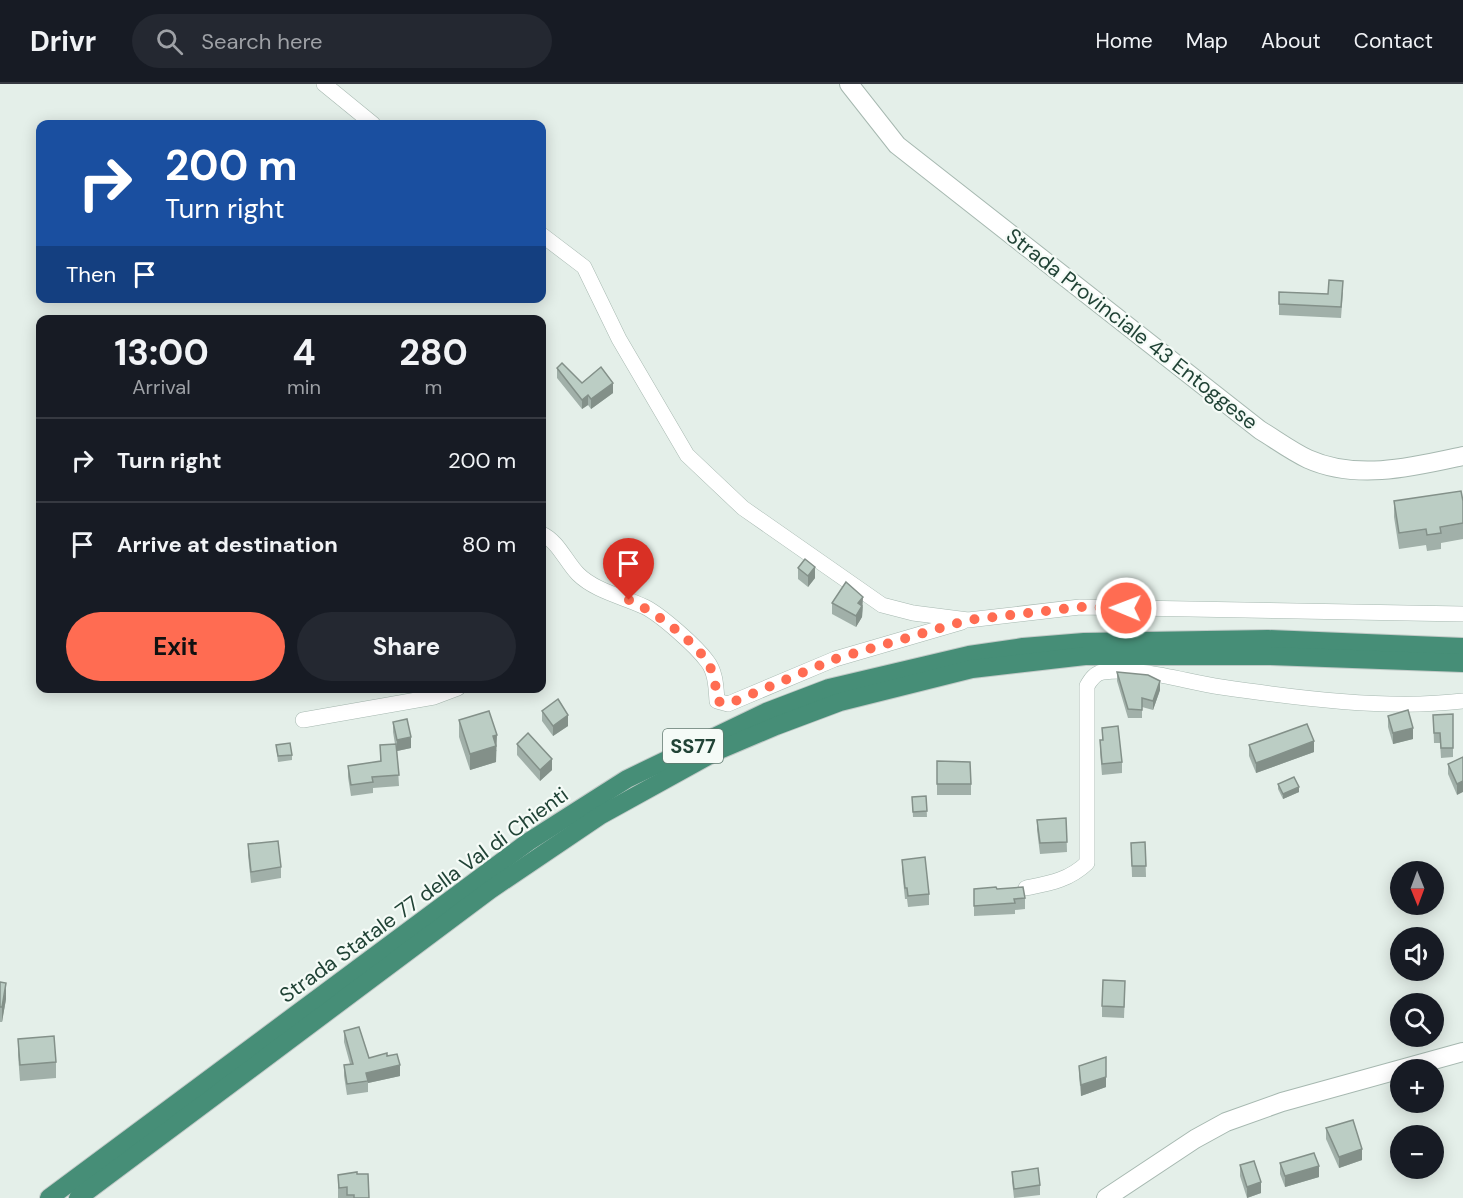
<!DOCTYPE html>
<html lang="en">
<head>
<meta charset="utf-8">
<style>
	:root { --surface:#171b24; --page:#242831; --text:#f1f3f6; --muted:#9ea1a6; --line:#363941; --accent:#ff6c52 }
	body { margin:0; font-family:"DM Sans",sans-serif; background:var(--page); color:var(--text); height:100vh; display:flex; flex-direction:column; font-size:22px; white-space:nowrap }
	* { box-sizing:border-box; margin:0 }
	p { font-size:20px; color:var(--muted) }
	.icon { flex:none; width:33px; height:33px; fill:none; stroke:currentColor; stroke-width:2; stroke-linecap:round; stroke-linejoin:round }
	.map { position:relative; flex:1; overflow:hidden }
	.details { position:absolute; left:36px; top:231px; width:510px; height:378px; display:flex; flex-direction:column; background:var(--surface); border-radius:12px; box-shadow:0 3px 15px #0003 }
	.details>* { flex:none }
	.hud { position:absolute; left:36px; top:36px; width:510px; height:183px; border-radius:12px; box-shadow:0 3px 15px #0003; background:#1a4fa0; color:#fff; overflow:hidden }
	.needle { width:39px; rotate:179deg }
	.controls { position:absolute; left:1390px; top:777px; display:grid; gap:12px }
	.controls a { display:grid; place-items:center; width:54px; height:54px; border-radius:50%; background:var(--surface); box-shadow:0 3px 15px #0003; font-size:30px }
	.pin { position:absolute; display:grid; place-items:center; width:51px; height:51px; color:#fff; margin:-62px -26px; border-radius:50% 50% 50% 0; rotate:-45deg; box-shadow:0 0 6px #0007 }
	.pin .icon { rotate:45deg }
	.me { position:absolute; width:66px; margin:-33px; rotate:271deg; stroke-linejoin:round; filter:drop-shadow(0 0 4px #0008) }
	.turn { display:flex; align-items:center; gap:21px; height:126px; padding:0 30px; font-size:27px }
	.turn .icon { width:78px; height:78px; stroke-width:2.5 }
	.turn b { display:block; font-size:42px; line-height:51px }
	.then { display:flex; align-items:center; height:57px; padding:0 30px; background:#0003; gap:12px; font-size:22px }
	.eta { display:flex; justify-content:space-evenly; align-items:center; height:102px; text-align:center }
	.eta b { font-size:36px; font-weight:700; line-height:42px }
	.primary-button { display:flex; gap:12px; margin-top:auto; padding:12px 30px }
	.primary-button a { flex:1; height:69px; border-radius:36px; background:var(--accent); color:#111; font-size:24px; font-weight:700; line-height:69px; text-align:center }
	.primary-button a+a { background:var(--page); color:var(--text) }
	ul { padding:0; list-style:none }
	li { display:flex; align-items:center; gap:18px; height:84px; padding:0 30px; border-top:2px solid var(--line) }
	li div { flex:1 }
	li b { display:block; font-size:22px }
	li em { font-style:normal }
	header { display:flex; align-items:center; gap:36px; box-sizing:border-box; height:84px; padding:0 30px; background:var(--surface); border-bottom:2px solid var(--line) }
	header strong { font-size:28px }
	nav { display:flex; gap:33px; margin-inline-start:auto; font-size:21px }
	.search { width:420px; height:54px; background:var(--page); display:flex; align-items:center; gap:15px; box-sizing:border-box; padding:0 21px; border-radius:33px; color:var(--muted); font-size:22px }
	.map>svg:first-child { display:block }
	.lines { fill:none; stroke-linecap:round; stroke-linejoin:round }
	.minor-casing { stroke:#a6b8b0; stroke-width:16 }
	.tertiary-casing { stroke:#a6b8b0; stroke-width:20 }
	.trunk-casing { stroke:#c1cac7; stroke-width:20 }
	.minor { stroke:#fff; stroke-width:15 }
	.tertiary { stroke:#fff; stroke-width:18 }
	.trunk { stroke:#468e77; stroke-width:18 }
	.wall { fill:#a1b0a9 }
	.shaded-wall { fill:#839089 }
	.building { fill:#bbcdc4; stroke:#839089; stroke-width:1.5 }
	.route { stroke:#ff6c52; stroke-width:10; stroke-dasharray:0 18 }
	.labels { text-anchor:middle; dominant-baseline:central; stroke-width:4.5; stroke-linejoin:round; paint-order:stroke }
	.shield { fill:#f5fbf7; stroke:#617a70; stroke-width:1.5 }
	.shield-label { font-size:20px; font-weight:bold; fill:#214336 }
	.street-label { font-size:21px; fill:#214336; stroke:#f5fbf7 }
</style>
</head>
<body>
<header>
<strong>Drivr</strong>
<div class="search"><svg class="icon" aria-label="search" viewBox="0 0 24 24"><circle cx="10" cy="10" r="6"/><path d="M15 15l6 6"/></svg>Search here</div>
<nav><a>Home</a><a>Map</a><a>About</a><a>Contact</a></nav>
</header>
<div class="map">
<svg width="1463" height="1114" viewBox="0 0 1463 1114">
	<rect width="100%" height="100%" fill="#e4efe9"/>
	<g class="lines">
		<defs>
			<g id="minor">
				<path d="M324 0 373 40"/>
				<path d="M542 151 584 183 619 255 687 371 743 424 882 521 913 529 968 536 1080 523 1463 530"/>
				<path d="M542 450C558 457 566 478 578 490 595 507 624 513 645 523 661 531 696 562 707 577 716 588 716 604 717 617L728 620 835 575 962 538"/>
				<path d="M303 636 434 613 458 604"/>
				<path d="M1026 804C1051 799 1069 796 1087 779V602C1091 595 1095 589 1103 588 1143 583 1182 597 1221 603 1297 614 1387 626 1463 617"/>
			</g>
			<g id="tertiary">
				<path d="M849 0 897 61 1260 346C1275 355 1291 367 1308 375 1357 397 1413 383 1463 372"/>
				<path d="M1106 1114 1195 1055 1226 1038 1282 1018 1463 968"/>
			</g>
			<g id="trunk">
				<path d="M49 1114 528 758 627 695 766 628 829 604 969 571 1023 563 1084 558 1268 555 1463 563"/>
				<path d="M78 1114 490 806 601 731 717 667 776 642 840 618 972 585 1085 572H1269L1463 579"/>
			</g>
		</defs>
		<use href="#minor" class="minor-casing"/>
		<use href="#tertiary" class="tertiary-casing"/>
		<use href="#trunk" class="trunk-casing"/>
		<use href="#minor" class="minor"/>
		<use href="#tertiary" class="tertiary"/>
		<use href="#trunk" class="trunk"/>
	</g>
	<g class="wall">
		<path d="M1279 208 1328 210 1343 208 1341 234 1279 231Z"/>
		<path d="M557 284 582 299 613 309 591 325 588 321 582 325 557 294Z"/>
		<path d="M1394 417H1463V455L1441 459V465L1427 467 1426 461 1399 465 1394 433Z"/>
		<path d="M798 484 815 494 808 503 798 495Z"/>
		<path d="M832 519 863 523 862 533 856 543 832 530Z"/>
		<path d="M1117 588 1160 606 1153 626 1142 623V634H1128L1117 597Z"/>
		<path d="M542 627 568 642 553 652 542 637Z"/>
		<path d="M1453 630V673L1441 674 1440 659H1434L1433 631Z"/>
		<path d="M1388 632 1413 655 1393 660 1388 643Z"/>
		<path d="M459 636 497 667H496V678L470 686 459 653Z"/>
		<path d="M393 638 411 664 397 667 399 702 373 704V709L351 712 348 693V682L380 678V661L395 660 393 648Z"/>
		<path d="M1102 644 1122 678V689L1102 691 1100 667V656H1102Z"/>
		<path d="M517 660 552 686 540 697 517 671Z"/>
		<path d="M276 661 292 671V676L278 678Z"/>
		<path d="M1249 661 1314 668 1256 689 1249 672Z"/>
		<path d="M1463 673 1457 711 1448 690V680Z"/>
		<path d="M937 677 971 700V711H937Z"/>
		<path d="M1278 700 1299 708 1283 715 1278 705Z"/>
		<path d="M926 712 927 733H913L912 713Z"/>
		<path d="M1066 734 1067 768 1040 770 1037 746V736Z"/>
		<path d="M1145 758 1146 793H1132L1131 759Z"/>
		<path d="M248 760 281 783V794L251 799 248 771Z"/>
		<path d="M902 776 929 810V821L908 823 907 815H905L902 786Z"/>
		<path d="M974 805H997L1025 814V825L1015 826V830L974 832Z"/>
		<path d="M0 898 6 915 2 938H0Z"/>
		<path d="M1125 908 1124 934 1102 933V922Z"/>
		<path d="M344 947 369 974 387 972 400 992 368 999V1008L347 1011 344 992V981L350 980 344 958Z"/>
		<path d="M18 955 56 978V994L20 997 18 971Z"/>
		<path d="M1079 982 1106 1003 1081 1012 1079 992Z"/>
		<path d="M1326 1044 1362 1076 1339 1084 1326 1055Z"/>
		<path d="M1280 1079 1319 1093 1285 1103 1280 1090Z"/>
		<path d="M1240 1081 1261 1109 1247 1114 1240 1092Z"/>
		<path d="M1012 1088 1040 1101V1111L1014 1114 1012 1097Z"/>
		<path d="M357 1090 369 1114H338V1091Z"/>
	</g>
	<g class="shaded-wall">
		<path d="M613 299V309L591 325V315Z"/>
		<path d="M588 311V321L582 325V316Z"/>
		<path d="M815 483V494L808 503V492Z"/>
		<path d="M863 513 862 533 856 543V532L858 519Z"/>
		<path d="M1160 597V606L1153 626V617Z"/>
		<path d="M568 631V642L553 652V642Z"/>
		<path d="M1413 644V655L1393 660V649Z"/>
		<path d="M497 651 496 678 470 686V670L493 652Z"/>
		<path d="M411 653V664L397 667V656Z"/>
		<path d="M1314 657V668L1256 689V679Z"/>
		<path d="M552 675V686L540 697V686Z"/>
		<path d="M1463 697V708L1457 711V700Z"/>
		<path d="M1299 703V708L1283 715V710Z"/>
		<path d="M6 899V915L2 938V923Z"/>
		<path d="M400 981V992L368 999 366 989Z"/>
		<path d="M1106 993V1003L1081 1012V1001Z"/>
		<path d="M1362 1065V1076L1339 1084V1073Z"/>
		<path d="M1319 1082V1093L1285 1103V1092Z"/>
		<path d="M1261 1098V1109L1247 1114V1103Z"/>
	</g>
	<g class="building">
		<path d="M1329 196 1343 197 1341 223 1279 220V208L1328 210Z"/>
		<path d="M562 279 582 299 601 283 613 299 591 315 588 311 582 316 557 284Z"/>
		<path d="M1461 407 1463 417V439L1440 443 1441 449 1427 451 1426 445 1399 449 1394 417Z"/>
		<path d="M805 475 815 483 808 492 798 484Z"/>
		<path d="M846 498 863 513 858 519 862 522 856 532 832 519Z"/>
		<path d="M1117 588 1148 591 1160 597 1153 617 1142 614V626L1128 625Z"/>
		<path d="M558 615 568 631 553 642 542 627Z"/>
		<path d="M1408 626 1413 644 1393 649 1388 632Z"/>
		<path d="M489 627 497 651 493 652 496 662 470 670 459 636Z"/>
		<path d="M1453 630V664H1441L1440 649H1434L1433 631Z"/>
		<path d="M407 635 411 653 397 656 393 638Z"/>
		<path d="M1307 640 1314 657 1256 679 1249 661Z"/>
		<path d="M1118 642 1122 678 1102 680 1100 656H1103L1102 644Z"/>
		<path d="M528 649 552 675 540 686 517 660Z"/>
		<path d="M290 659 292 671 278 672 276 661Z"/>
		<path d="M396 660 399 691 372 693 373 698 351 701 348 682 381 677 380 661Z"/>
		<path d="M1463 673V697L1457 700 1448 680Z"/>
		<path d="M937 677 970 678 971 700H937Z"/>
		<path d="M1294 693 1299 703 1283 710 1278 700Z"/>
		<path d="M926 712 927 727 913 728 912 713Z"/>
		<path d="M1066 734 1067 758 1040 759 1037 736Z"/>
		<path d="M278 757 281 783 251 788 248 760Z"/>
		<path d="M1145 758 1146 782H1132L1131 759Z"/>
		<path d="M925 773 929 810 908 812 907 804H905L902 776Z"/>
		<path d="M996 803 997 805 1023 803 1025 814 1014 815 1015 819 974 822V805Z"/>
		<path d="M1103 896 1125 897 1124 923 1102 922Z"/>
		<path d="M0 898 6 899 2 923H0Z"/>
		<path d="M359 943 369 974 387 969V972L397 970 400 981 366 989 368 997 347 1000 344 981 353 980 344 947Z"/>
		<path d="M54 952 56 978 20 981 18 955Z"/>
		<path d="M1106 973V993L1081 1001 1079 982Z"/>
		<path d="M1353 1036 1362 1065 1339 1073 1326 1044Z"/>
		<path d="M1314 1069 1319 1082 1285 1092 1280 1079Z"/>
		<path d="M1254 1077 1261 1098 1247 1103 1240 1081Z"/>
		<path d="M1038 1084 1040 1101 1014 1105 1012 1088Z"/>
		<path d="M357 1088V1090H368L369 1114H354V1111H347V1103L339 1104 338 1091Z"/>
	</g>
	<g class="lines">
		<path class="route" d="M629 516C652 526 697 558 709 581 715 592 716 605 717 617L728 620 835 575 968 536 1080 523 1126 524"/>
	</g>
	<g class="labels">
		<rect class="shield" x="663" y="645" width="60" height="34" rx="4.5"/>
		<g class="shield-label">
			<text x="693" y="662">SS77</text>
		</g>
		<g class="street-label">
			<text transform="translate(1132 245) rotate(38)">Strada Provinciale 43 Entoggese</text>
			<text transform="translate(424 811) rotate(-36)">Strada Statale 77 della Val di Chienti</text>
		</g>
	</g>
</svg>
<div class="controls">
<a><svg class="needle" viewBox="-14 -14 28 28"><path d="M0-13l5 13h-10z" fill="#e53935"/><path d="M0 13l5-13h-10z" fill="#9ea1a6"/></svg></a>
<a><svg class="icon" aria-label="sound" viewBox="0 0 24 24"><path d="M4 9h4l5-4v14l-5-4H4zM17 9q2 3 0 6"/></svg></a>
<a><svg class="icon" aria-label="search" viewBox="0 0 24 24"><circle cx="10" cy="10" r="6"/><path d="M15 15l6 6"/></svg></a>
<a>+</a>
<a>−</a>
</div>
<div class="pin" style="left:629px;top:516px;background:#d93025"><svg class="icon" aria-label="arrive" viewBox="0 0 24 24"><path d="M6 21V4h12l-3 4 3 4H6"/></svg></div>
<svg class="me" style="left:1126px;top:524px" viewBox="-20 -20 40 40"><circle r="17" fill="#ff6c52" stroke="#fff" stroke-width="3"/><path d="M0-11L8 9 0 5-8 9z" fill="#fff"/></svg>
<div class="hud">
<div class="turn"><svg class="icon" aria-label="right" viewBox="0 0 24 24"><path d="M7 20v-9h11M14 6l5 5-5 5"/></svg><div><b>200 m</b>Turn right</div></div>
<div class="then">Then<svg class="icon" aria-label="arrive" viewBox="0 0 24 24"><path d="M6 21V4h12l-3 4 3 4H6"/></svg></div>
</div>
<section class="details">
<div class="eta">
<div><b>13:00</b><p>Arrival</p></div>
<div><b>4</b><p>min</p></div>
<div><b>280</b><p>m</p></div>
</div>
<ul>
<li><svg class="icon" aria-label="right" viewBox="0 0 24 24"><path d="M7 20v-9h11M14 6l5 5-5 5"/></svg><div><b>Turn right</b></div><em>200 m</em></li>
<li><svg class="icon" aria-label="arrive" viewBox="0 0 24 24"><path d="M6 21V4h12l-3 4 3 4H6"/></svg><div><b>Arrive at destination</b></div><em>80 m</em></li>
</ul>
<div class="primary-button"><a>Exit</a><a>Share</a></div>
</section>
</div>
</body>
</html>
